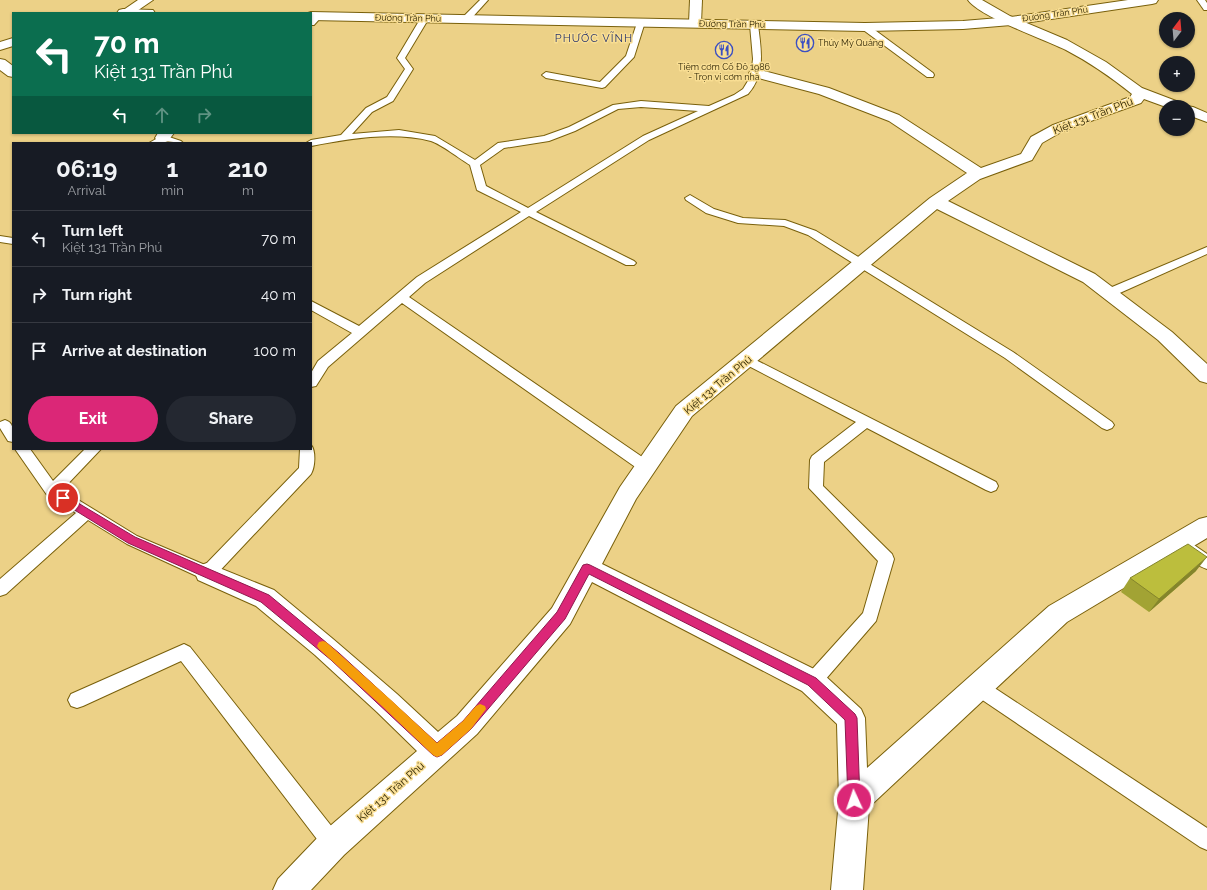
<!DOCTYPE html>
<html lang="en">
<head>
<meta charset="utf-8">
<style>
	:root { --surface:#171b24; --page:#242831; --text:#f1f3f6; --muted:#9ea1a6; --line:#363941; --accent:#db2777 }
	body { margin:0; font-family:Raleway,sans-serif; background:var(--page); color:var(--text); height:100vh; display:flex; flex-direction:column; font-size:15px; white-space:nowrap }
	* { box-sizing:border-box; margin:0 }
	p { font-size:13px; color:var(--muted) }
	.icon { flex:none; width:22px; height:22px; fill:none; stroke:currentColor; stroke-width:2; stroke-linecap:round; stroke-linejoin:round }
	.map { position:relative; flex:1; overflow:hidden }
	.details { position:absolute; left:12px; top:142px; width:300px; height:308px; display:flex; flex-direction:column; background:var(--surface); border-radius:0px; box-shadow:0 1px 3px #0004 }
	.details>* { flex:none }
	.top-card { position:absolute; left:12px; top:12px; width:300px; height:122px; border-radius:0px; box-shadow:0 1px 3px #0004; background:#0b6e4f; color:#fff; overflow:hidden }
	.needle { width:26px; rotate:16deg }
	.fabs { position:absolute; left:1159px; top:12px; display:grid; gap:8px }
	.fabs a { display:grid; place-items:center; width:36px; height:36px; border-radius:50%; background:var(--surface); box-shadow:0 1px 3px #0004; font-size:20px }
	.pin { position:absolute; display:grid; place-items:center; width:34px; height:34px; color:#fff; margin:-17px; border:2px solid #fff; border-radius:50%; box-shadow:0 1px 4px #0007 }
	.me { position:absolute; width:44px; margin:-22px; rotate:357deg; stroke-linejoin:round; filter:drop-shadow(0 0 3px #0008) }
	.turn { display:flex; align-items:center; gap:14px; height:84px; padding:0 16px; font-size:18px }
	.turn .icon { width:52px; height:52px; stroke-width:2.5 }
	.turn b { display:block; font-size:28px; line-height:34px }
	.lanes { display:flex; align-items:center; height:38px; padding:0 16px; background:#0003; justify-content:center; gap:20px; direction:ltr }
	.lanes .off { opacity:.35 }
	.eta { display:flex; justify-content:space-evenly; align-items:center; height:68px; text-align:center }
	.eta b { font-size:24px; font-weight:700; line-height:28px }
	.button { display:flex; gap:8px; margin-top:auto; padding:8px 16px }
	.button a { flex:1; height:46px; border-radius:24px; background:var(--accent); color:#fff; font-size:16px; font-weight:700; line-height:46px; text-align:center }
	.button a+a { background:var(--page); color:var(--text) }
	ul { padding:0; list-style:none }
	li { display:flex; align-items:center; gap:12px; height:56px; padding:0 16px; border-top:1px solid var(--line) }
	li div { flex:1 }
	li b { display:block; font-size:15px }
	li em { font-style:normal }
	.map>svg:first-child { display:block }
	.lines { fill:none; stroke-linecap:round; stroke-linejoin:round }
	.lane-casing { stroke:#79600b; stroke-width:2 }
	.street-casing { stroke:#79600b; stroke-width:2 }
	.secondary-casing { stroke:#79600b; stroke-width:2 }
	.lane { fill:#fff; fill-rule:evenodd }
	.street { fill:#fff; fill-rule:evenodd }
	.secondary { fill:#fff; fill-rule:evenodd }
	.wall { fill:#a2a334 }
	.shaded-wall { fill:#84852b }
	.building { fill:#bcbe3d; stroke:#84852b }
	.route { fill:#db2777; stroke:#8e194d }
	.slow { fill:#f59e0b }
	.labels { text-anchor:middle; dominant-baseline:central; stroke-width:3; stroke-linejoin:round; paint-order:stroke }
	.far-street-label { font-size:9px; fill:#312706; stroke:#f9de93 }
	.far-poi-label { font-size:9px; fill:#312706; stroke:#f9de93; text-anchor:start }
	.far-quarter-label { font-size:11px; letter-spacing:1px; fill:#27346e; stroke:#f9de93 }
	.street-label { font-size:11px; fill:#312706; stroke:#f9de93 }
</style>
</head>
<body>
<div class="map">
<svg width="1207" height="890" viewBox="0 0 1207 890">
	<rect width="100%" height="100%" fill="#ecd187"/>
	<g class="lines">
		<defs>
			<g id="lane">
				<path d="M480 0H488L469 21H463V17Z"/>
				<path d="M1197 0H1205L1207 3V10H1204Z"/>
				<path d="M315 14H318L322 16 314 25H311V19Z"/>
				<path d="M422 16H428L429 18 405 58 413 69 393 101 372 112 352 134 399 130 435 136 475 160 498 143 544 136 569 127 613 105 641 101 709 106 734 95 743 89 751 76 753 59 750 25 754 23 758 25C761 49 766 74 748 94L649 140 536 212 634 261 636 263 634 265H626L529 216 425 283 409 297 651 463 653 467 651 471 646 472 641 471 402 303 328 367 316 386 311 387V373L318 361 352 333 311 310V301L359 326 417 277 521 212 477 190 470 165C460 159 441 144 431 141 392 131 349 139 311 146V143H306L311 140 341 135 366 108 387 97 405 69 397 58ZM641 107 698 111 643 136 528 208 486 186 480 165 504 148 549 141 575 131 618 109Z"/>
				<path d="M638 20H641L645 22 634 57 605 87 602 88 546 78 542 75 546 72 600 82 626 56Z"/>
				<path d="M862 25H868L933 73 934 75 933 77H927L862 29Z"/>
				<path d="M163 135 181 141 183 143 164 141 161 143H149Z"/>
				<path d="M690 195 714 209 743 218 785 220 816 231 1013 352 1112 422 1114 425 1112 428 1107 430 1102 428 1005 358 808 235 784 226 738 223 706 213 686 200 685 198Z"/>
				<path d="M0 236 13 238V244L0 242Z"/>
				<path d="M1207 247V254L1113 296H1105L1103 293 1105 290Z"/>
				<path d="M748 356 996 482 998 486 996 490 991 492 986 490 867 428 824 462 823 486 892 554 894 559 876 621 818 688 812 690 806 688 803 682 806 676 863 613 878 561 809 488 810 460 812 456 856 422 743 363 742 360 743 357Z"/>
				<path d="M5 420C15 423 13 433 13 442L8 441 0 428V422Z"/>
				<path d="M311 445C316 451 315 467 311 474L213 578 207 580 201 578 127 544 88 520 6 594 0 596V579L76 513 47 495 15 449H30L53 481 85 449H101L62 490 137 536 205 565 299 468 300 449H311Z"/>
				<path d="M1189 543 1194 545 1207 554V569C1198 566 1186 558 1181 549L1184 545Z"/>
				<path d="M184 644 190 647 340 837 343 844 340 851 333 854 326 851 181 661 83 706 77 708 71 706 68 700 71 694Z"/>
				<path d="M978 679 984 681 1207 828V850L1200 847 972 693 969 687 972 681Z"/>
			</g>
			<g id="street">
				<path d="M138 0H153L134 13H119Z"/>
				<path d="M690 0H702L701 23 699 26H691L689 23Z"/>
				<path d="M968 0H982L1010 16 1067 40 1106 62 1142 88 1184 104 1186 106 1193 107 1207 113V122L1188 115V107H1166L1144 99 1141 103 1063 131 1042 143 1032 160 980 179 948 201 1095 274 1172 332 1207 364V383L1200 381 1158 340 1083 282 937 209 692 416 636 499 602 564 822 673 861 709 865 718 867 768 1049 606 1199 519 1207 517V538L1067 622 869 807 863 890H831L839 800 837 724 802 691 592 582 570 624 477 734 344 855 311 890H273L278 879 322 833 417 751 377 712 315 655 256 606 198 580 195 573 198 566 207 563 274 590 333 639 397 694 438 732 457 716 552 608 620 487 676 406 930 198 967 173 889 121 819 94 751 76 749 73 751 70 756 69 829 88 899 115 981 168 1021 154 1031 137 1053 125 1130 97 1132 94C1111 77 1089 62 1066 50 1044 39 980 17 968 0Z"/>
				<path d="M0 59 5 60 13 66V77L8 76 0 70Z"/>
				<path d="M158 133H174L168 141 163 143 158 141 155 138Z"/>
			</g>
			<g id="secondary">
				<path d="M1128 0H1158L1156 3 1152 4 1011 25 963 29 865 31 311 20V13H308L311 12 865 23 963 21 1011 17Z"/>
				<path d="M123 9 153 10 155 13H117L119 10Z"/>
				<path d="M13 38V46L0 50V42Z"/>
			</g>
		</defs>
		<use href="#lane" class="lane-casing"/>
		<use href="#street" class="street-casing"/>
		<use href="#secondary" class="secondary-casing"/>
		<use href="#lane" class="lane"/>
		<use href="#street" class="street"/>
		<use href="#secondary" class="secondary"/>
	</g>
	<path class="wall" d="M1196 571 1149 612 1121 592 1130 578Z"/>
	<path class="shaded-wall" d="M1207 557 1196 571 1149 612 1159 599Z"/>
	<path class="building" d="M1188 544 1207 557 1159 599 1130 578Z"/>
	<path class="route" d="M63 494 135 537 269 595 339 653 437 743 463 721 557 612 583 565 587 564 590 565 816 678 855 714 857 718 860 800 859 804 854 806 850 804 848 800 845 720 808 685 589 574 565 619 471 729 442 755 437 757 433 755 331 660 261 602 128 543 60 501 59 498 60 495Z"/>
	<path class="slow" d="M323 641 326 642 391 700 437 743 463 721 476 706 480 704 485 706 486 709 471 729 442 755 437 757 433 755 383 707 319 649 317 646 319 642Z"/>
	<defs>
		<symbol id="restaurant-ring" viewBox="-11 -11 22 22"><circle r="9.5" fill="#f9de93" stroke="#3b4fc2" stroke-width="1.5"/><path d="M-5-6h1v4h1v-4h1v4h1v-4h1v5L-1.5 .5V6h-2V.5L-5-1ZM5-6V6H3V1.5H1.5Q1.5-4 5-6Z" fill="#3b4fc2"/></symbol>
	</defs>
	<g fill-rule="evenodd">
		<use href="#restaurant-ring" x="795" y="33" width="20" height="20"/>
		<use href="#restaurant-ring" x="714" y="40" width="20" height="20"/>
	</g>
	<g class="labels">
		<g class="far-street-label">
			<text transform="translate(1055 14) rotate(-8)">Đường Trần Phú</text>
			<text transform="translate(408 18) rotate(1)">Đường Trần Phú</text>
			<text transform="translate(732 24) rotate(1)">Đường Trần Phú</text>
		</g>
		<g class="far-poi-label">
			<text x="818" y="43">Thúy Mỳ Quảng</text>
			<text x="724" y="67" text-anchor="middle">Tiệm cơm Cố Đô 1986<tspan x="724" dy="10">- Trọn vị cơm nhà</tspan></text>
		</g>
		<g class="far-quarter-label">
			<text x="594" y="38">PHƯỚC VĨNH</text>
		</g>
		<g class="street-label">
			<text transform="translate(1093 116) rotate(-21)">Kiệt 131 Trần Phú</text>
			<text transform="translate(718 385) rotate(-40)">Kiệt 131 Trần Phú</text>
			<text transform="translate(391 792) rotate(-41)">Kiệt 131 Trần Phú</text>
		</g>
	</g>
</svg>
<div class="fabs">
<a><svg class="needle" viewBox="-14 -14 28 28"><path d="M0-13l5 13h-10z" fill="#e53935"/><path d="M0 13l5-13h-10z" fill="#9ea1a6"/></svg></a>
<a>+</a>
<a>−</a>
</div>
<div class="pin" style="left:63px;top:498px;background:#d93025"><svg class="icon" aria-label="arrive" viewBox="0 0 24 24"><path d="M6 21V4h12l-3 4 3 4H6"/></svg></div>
<svg class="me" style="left:854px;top:800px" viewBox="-20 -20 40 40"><circle r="17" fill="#db2777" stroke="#fff" stroke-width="3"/><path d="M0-11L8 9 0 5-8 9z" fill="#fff"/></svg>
<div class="top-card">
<div class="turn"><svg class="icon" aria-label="left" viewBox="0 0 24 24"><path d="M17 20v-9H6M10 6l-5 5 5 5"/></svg><div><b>70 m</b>Kiệt 131 Trần Phú</div></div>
<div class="lanes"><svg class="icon" aria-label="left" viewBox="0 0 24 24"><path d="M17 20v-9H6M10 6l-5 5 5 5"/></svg><svg class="icon off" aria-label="ahead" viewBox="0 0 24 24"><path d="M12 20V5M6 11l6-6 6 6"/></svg><svg class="icon off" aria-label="right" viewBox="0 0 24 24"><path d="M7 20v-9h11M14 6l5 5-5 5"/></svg></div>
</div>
<section class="details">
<div class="eta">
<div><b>06:19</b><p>Arrival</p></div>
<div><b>1</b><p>min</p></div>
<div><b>210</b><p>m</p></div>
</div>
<ul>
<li><svg class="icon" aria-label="left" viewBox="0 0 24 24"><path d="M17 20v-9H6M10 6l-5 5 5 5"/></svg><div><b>Turn left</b><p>Kiệt 131 Trần Phú</p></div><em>70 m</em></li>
<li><svg class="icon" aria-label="right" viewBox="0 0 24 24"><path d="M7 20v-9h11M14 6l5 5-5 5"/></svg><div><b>Turn right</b></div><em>40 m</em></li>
<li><svg class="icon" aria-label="arrive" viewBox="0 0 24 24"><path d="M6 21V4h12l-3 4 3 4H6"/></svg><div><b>Arrive at destination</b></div><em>100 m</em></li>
</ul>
<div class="button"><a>Exit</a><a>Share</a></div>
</section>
</div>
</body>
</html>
